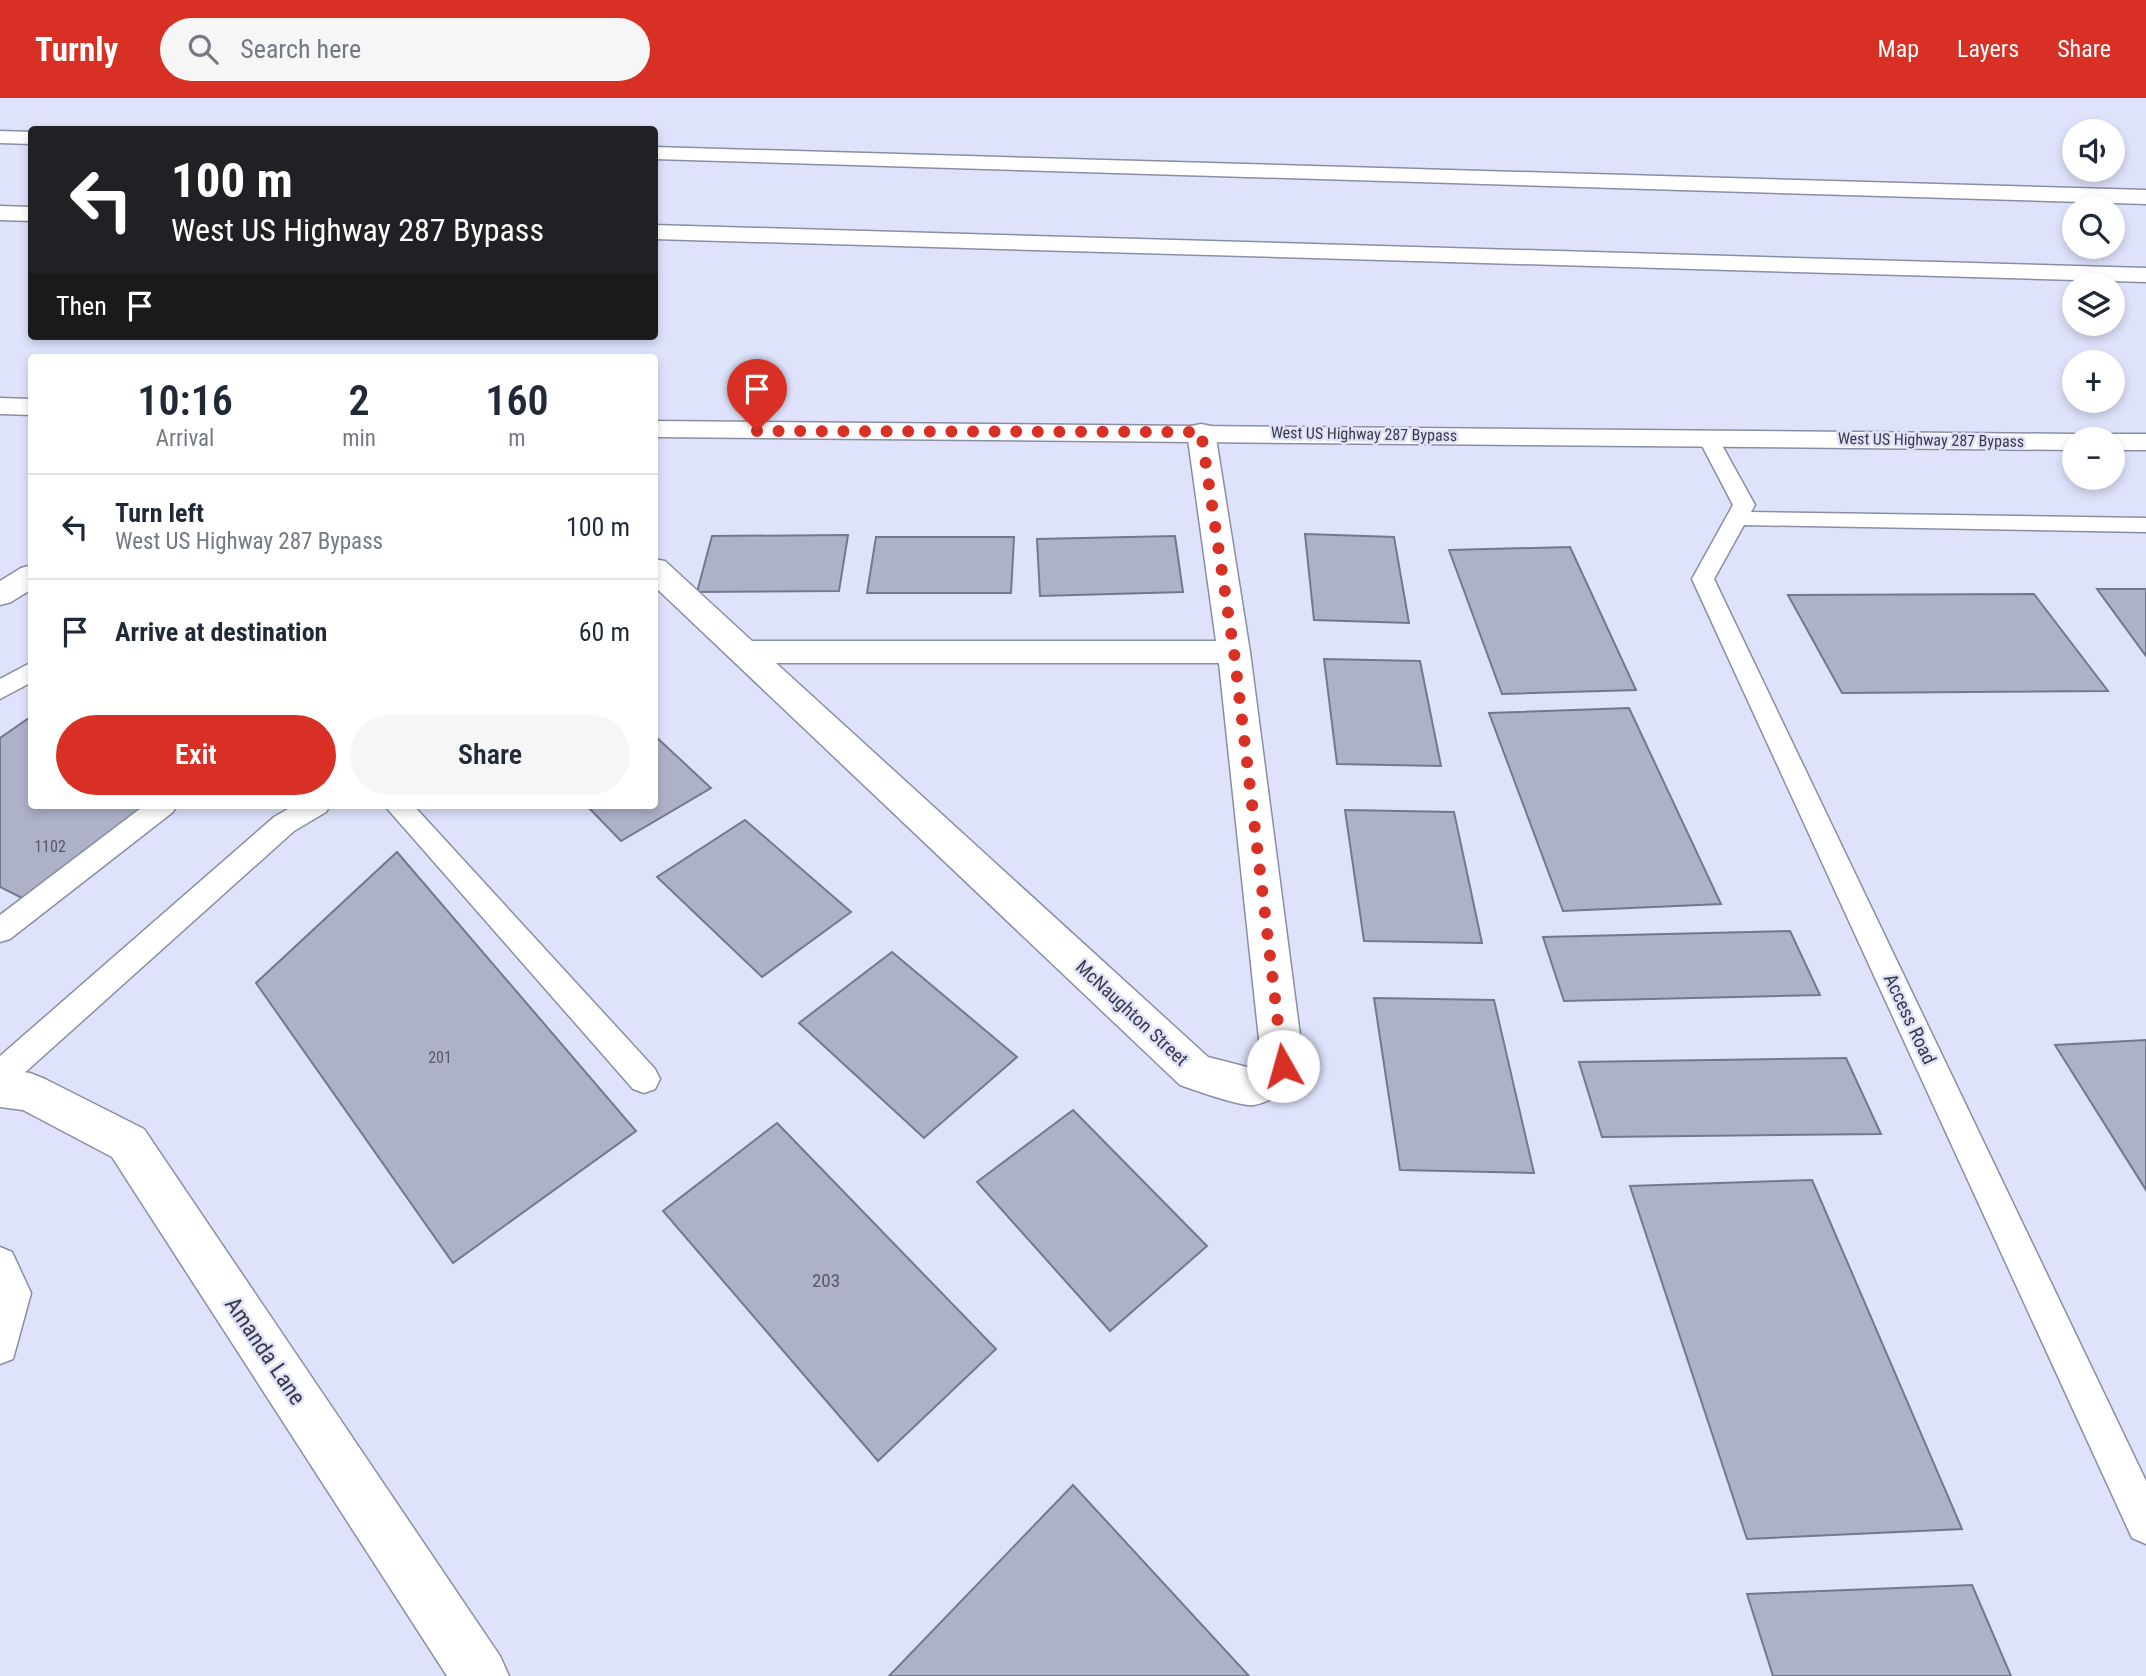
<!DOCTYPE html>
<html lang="en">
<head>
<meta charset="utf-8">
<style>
	:root { --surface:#fff; --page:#f6f6f7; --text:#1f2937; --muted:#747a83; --line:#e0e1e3; --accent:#d93025 }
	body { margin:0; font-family:"Roboto Condensed",sans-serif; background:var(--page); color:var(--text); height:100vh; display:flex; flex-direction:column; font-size:26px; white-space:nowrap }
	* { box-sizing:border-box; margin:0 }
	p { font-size:23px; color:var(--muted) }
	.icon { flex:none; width:38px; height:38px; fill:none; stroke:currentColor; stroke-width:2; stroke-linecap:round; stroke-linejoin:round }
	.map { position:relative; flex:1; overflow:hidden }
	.sheet { position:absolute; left:28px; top:256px; width:630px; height:455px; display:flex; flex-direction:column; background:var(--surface); border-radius:7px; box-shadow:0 4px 10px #0003 }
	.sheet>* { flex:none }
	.guide { position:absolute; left:28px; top:28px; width:630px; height:214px; border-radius:7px; box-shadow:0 4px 10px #0003; background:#202124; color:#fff; overflow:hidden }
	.controls { position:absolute; left:2062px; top:21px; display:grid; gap:14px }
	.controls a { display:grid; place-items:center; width:63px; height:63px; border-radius:50%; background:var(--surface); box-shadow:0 4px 10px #0003; font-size:35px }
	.pin { position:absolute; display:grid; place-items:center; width:60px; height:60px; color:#fff; margin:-72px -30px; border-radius:50% 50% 50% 0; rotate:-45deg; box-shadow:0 0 7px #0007 }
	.pin .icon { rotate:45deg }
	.me { position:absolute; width:77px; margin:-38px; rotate:353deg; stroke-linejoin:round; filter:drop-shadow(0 0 5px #0008) }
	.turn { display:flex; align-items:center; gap:24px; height:147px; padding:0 28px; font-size:32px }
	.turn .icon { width:91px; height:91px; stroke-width:2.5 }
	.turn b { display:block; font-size:49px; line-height:60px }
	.then { display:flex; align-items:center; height:66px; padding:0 28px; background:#0003; gap:14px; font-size:26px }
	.eta { display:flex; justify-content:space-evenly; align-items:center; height:119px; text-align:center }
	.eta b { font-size:42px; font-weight:600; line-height:49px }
	.button { display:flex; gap:14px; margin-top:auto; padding:14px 28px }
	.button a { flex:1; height:80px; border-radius:42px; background:var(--accent); color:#fff; font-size:28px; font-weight:600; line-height:80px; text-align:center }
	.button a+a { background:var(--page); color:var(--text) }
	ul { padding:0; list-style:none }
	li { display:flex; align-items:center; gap:21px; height:105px; padding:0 28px; border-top:2px solid var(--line) }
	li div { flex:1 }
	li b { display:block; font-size:26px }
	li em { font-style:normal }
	header { display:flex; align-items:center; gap:42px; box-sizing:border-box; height:98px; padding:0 35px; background:var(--accent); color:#fff }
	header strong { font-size:33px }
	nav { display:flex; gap:38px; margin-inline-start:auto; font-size:24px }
	.search { width:490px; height:63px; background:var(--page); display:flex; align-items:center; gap:18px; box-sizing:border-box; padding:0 24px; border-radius:38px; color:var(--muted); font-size:26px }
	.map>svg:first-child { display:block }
	.building { fill:#adb2c9; stroke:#74788e; stroke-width:2 }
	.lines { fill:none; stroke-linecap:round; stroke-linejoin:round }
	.service-casing { stroke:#8a8ea4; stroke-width:3 }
	.minor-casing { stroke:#8a8ea4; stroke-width:3 }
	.secondary-casing { stroke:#8a8ea4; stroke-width:3 }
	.motorway-casing { stroke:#8a8ea4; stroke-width:3 }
	.service { fill:#fff; fill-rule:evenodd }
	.minor { fill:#fff; fill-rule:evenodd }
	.secondary { fill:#fff; fill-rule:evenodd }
	.motorway { fill:#fff; fill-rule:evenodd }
	.route { stroke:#d93025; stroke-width:12; stroke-dasharray:0 21.6 }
	.labels { text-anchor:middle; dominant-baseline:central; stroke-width:5; stroke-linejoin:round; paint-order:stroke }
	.far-street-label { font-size:16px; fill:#393b45; stroke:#dee3fb }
	.number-label { font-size:16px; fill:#565966 }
	.street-label { font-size:19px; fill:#393b45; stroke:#dee3fb }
	.near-number-label { font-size:19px; fill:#565966 }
	.near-street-label { font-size:23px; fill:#393b45; stroke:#dee3fb }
</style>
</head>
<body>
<header>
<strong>Turnly</strong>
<div class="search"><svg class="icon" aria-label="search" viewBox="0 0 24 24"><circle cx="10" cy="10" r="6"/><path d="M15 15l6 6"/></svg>Search here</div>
<nav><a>Map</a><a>Layers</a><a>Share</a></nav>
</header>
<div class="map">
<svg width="2146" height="1578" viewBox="0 0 2146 1578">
	<rect width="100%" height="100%" fill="#dee3fb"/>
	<g class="building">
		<path d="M1305 436 1394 439 1409 525 1314 522Z"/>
		<path d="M848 437 839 493 697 494 712 438Z"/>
		<path d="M1175 438 1183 494 1040 498 1037 441Z"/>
		<path d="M876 439H1014L1011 495H867Z"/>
		<path d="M1570 449 1636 592 1502 596 1449 452Z"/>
		<path d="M2097 491H2146V558Z"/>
		<path d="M2034 496 2108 593 1842 595 1788 497Z"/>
		<path d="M1324 561 1420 563 1441 668 1337 666Z"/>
		<path d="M1629 610 1721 806 1563 813 1489 615Z"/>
		<path d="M32 618V707H151L30 804 0 789V640Z"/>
		<path d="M654 637 711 690 621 743 586 707H654Z"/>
		<path d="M1345 712 1454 714 1482 845 1364 843Z"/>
		<path d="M745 722 851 814 762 879 657 779Z"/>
		<path d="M397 754 636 1033 453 1165 256 885Z"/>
		<path d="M1790 833 1820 897 1564 903 1543 839Z"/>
		<path d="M892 854 1017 959 924 1040 799 925Z"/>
		<path d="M1374 900 1494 902 1534 1075 1400 1072Z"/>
		<path d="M2146 942V1092L2055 947Z"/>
		<path d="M1846 960 1881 1036 1602 1039 1579 964Z"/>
		<path d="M1073 1012 1207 1148 1110 1233 977 1084Z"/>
		<path d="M777 1025 996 1251 878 1363 663 1113Z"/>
		<path d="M1812 1082 1962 1431 1747 1441 1630 1088Z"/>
		<path d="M1073 1387 1249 1578H889Z"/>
		<path d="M1972 1487 2011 1578H1773L1747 1496Z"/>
	</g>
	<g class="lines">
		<defs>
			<g id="service">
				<path d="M1708 334 1715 336 1718 340 1755 407 1751 414 2146 420V434L1744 427 1714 481 2146 1383V1446L2132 1440 1692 481 1733 407 1698 340 1701 336Z"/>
				<path d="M32 564V584L0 601V581Z"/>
				<path d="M145 707H177L173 714 10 841 0 844V817Z"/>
				<path d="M295 707H330L326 714 294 733 11 987 0 991V958L274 719Z"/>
				<path d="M384 707H413L655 971 660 981 655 991 644 995 633 991Z"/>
				<path d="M0 1149 12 1154 31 1195 13 1261 0 1266Z"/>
			</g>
			<g id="minor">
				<path d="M1201 326 1211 328 1215 334 1250 554 1304 968C1296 985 1274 1004 1254 1007 1242 1009 1194 992 1180 987L654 488V461L665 463 752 543H1216L1187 334 1191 328ZM776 565H1219L1261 960 1247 969 1208 959Z"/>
				<path d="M32 467V491L11 504 0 507V483L21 470Z"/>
				<path d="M0 971 30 975 45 981 144 1031 500 1558 509 1578H447L112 1059 23 1012 0 1009Z"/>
			</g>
			<g id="secondary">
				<path d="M0 300 32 301V317L0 316Z"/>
				<path d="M654 323 2074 336 2086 341H2074V352L654 339Z"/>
				<path d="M2112 336H2146V352H2112V341H2100Z"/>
			</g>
			<g id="motorway">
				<path d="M0 33 32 34V46L0 45Z"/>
				<path d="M654 49 2146 92V106L654 61Z"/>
				<path d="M0 108 32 109V123L0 122Z"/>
				<path d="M654 127 2146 170V184L654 141Z"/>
			</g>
		</defs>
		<use href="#service" class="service-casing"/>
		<use href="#minor" class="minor-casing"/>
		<use href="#secondary" class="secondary-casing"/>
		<use href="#motorway" class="motorway-casing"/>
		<use href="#service" class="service"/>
		<use href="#minor" class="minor"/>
		<use href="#secondary" class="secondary"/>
		<use href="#motorway" class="motorway"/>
	</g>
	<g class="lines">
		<path class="route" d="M757 333 1201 334 1234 554 1283 968"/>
	</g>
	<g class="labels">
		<g class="far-street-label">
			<text transform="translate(1364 336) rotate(1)">West US Highway 287 Bypass</text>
			<text transform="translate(1931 342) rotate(1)">West US Highway 287 Bypass</text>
		</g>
		<g class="number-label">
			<text x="50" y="748">1102</text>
			<text x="440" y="959">201</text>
		</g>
		<g class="street-label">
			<text transform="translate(1132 915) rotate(43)">McNaughton Street</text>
			<text transform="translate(1910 921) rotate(65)">Access Road</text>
		</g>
		<g class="near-number-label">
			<text x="826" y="1182">203</text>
		</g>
		<g class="near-street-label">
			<text transform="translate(265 1253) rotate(56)">Amanda Lane</text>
		</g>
	</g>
</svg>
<div class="controls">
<a><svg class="icon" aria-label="sound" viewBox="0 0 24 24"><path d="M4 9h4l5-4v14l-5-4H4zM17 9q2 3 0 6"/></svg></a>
<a><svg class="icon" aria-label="search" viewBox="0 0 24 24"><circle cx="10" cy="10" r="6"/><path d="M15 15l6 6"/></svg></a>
<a><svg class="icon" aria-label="layers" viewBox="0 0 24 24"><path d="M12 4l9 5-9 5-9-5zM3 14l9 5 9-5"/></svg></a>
<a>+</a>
<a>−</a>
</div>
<div class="pin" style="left:757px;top:333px;background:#d93025"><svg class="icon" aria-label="arrive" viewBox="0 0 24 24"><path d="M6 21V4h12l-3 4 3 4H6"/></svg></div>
<svg class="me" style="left:1283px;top:968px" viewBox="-20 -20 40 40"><circle r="19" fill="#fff"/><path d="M0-13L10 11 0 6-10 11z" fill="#d93025"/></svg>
<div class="guide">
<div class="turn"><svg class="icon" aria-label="left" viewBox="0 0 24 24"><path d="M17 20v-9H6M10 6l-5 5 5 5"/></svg><div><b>100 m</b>West US Highway 287 Bypass</div></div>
<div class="then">Then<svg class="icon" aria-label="arrive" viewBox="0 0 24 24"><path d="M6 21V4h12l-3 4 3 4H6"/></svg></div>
</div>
<section class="sheet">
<div class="eta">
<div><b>10:16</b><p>Arrival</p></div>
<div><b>2</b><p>min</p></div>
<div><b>160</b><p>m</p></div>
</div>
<ul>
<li><svg class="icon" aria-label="left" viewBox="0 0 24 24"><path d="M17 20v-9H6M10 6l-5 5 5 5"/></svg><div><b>Turn left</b><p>West US Highway 287 Bypass</p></div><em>100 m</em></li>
<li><svg class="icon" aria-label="arrive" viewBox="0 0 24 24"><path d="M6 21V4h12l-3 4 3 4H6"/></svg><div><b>Arrive at destination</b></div><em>60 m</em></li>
</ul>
<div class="button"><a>Exit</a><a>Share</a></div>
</section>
</div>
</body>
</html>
